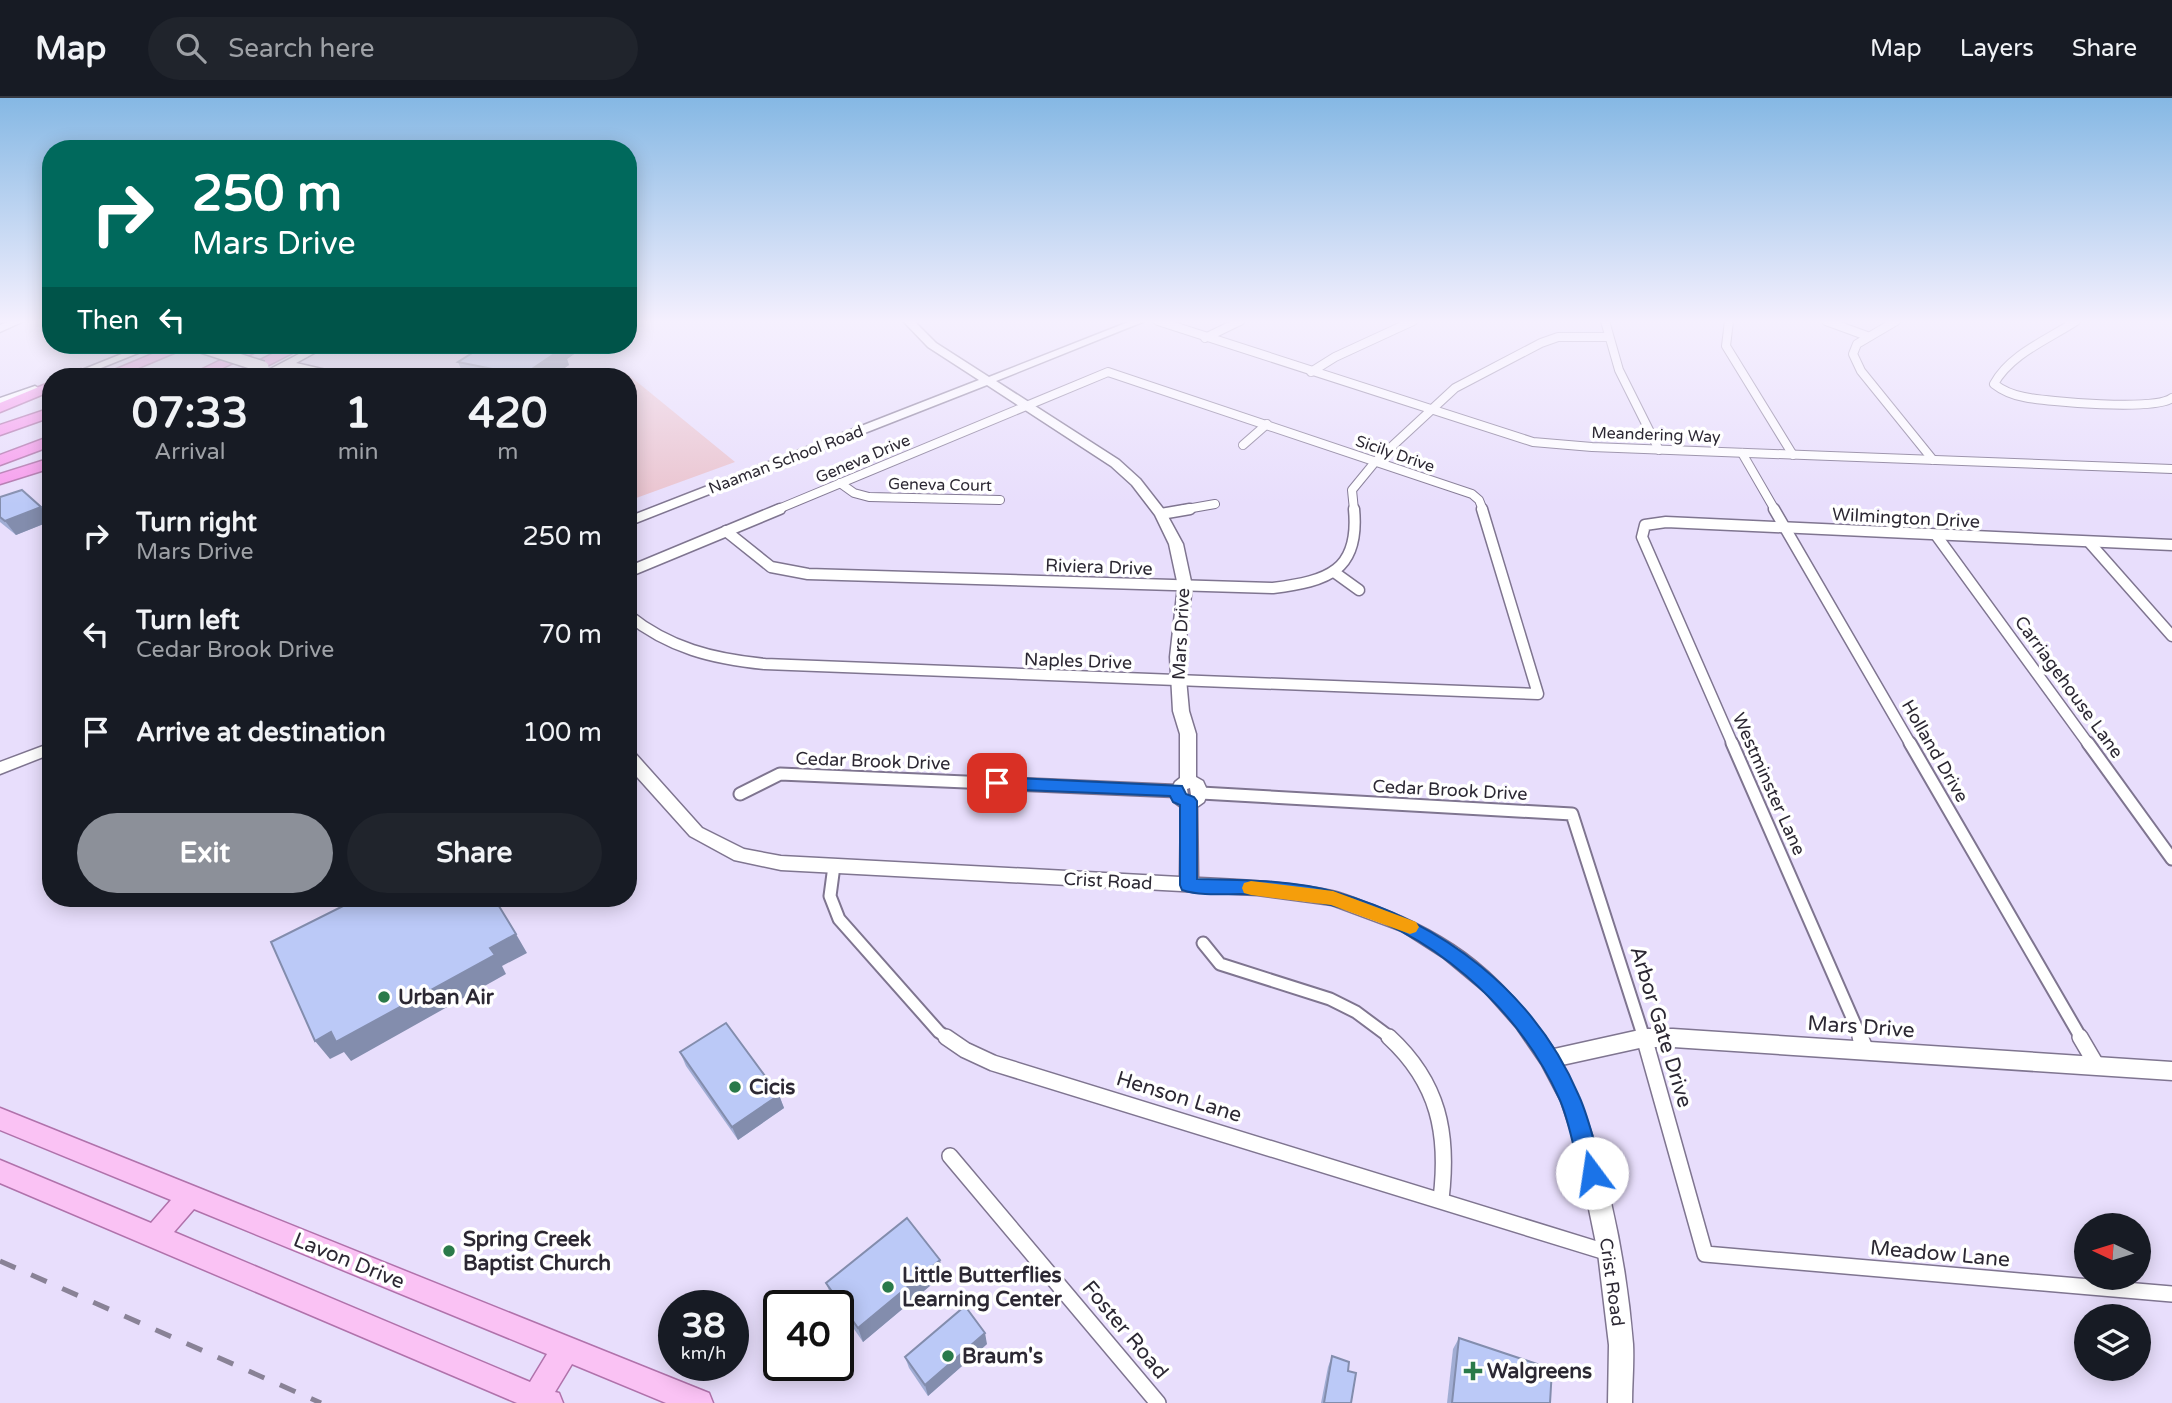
<!DOCTYPE html>
<html lang="en">
<head>
<meta charset="utf-8">
<style>
	:root { --surface:#171b24; --page:#20242c; --text:#f1f3f6; --muted:#9ea1a6; --line:#363941; --accent:#8c9099 }
	body { margin:0; font-family:"Varela Round",sans-serif; background:var(--page); color:var(--text); height:100vh; display:flex; flex-direction:column; font-size:26px; white-space:nowrap }
	* { box-sizing:border-box; margin:0 }
	p { font-size:23px; color:var(--muted) }
	.icon { flex:none; width:38px; height:38px; fill:none; stroke:currentColor; stroke-width:2; stroke-linecap:round; stroke-linejoin:round }
	.map { position:relative; flex:1; overflow:hidden }
	.panel { position:absolute; left:42px; top:270px; width:595px; height:539px; display:flex; flex-direction:column; background:var(--surface); border-radius:28px; box-shadow:0 4px 18px #0003 }
	.panel>* { flex:none }
	.top-card { position:absolute; left:42px; top:42px; width:595px; height:214px; border-radius:28px; box-shadow:0 4px 18px #0003; background:#00695c; color:#fff; overflow:hidden }
	.needle { width:46px; rotate:274deg }
	.tools { position:absolute; left:2074px; top:1115px; display:grid; gap:14px }
	.tools a { display:grid; place-items:center; width:77px; height:77px; border-radius:50%; background:var(--surface); box-shadow:0 4px 18px #0003; font-size:35px }
	.speed { position:absolute; left:658px; top:1192px; display:flex; gap:14px; font-size:35px; font-weight:700; text-align:center }
	.speed>* { display:grid; place-content:center; width:91px; height:91px; border-radius:50%; background:var(--surface); box-shadow:0 4px 18px #0003; line-height:1 }
	.speed small { font-size:18px; font-weight:400 }
	.speed .limit { border:4px solid #111; border-radius:10px; background:#fff; color:#111 }
	.pin { position:absolute; display:grid; place-items:center; width:60px; height:60px; color:#fff; margin:-30px; border-radius:14px; box-shadow:0 4px 10px #0006 }
	.me { position:absolute; width:77px; margin:-38px; rotate:346deg; stroke-linejoin:round; filter:drop-shadow(0 0 5px #0008) }
	.turn { display:flex; align-items:center; gap:24px; height:147px; padding:0 35px; font-size:32px }
	.turn .icon { width:91px; height:91px; stroke-width:2.5 }
	.turn b { display:block; font-size:49px; line-height:60px }
	.then { display:flex; align-items:center; height:66px; padding:0 35px; background:#0003; gap:14px; font-size:26px }
	.eta { display:flex; justify-content:space-evenly; align-items:center; height:119px; text-align:center }
	.eta b { font-size:42px; font-weight:700; line-height:49px }
	.action { display:flex; gap:14px; margin-top:auto; padding:14px 35px }
	.action a { flex:1; height:80px; border-radius:42px; background:var(--accent); color:#fff; font-size:28px; font-weight:700; line-height:80px; text-align:center }
	.action a+a { background:var(--page); color:var(--text) }
	ul { padding:0; list-style:none }
	li { display:flex; align-items:center; gap:21px; height:98px; padding:0 35px }
	li div { flex:1 }
	li b { display:block; font-size:26px }
	li em { font-style:normal }
	header { display:flex; align-items:center; gap:42px; box-sizing:border-box; height:98px; padding:0 35px; background:var(--surface); border-bottom:2px solid var(--line) }
	header strong { font-size:33px }
	nav { display:flex; gap:38px; margin-inline-start:auto; font-size:24px }
	.search { width:490px; height:63px; background:var(--page); display:flex; align-items:center; gap:18px; box-sizing:border-box; padding:0 24px; border-radius:38px; color:var(--muted); font-size:26px }
	.map>svg:first-child { display:block }
	.green { fill:#eac3ce }
	.lines { fill:none; stroke-linecap:round; stroke-linejoin:round }
	.street-far3-casing { stroke:#7f7590; stroke-width:10 }
	.street-far2-casing { stroke:#7f7590; stroke-width:13 }
	.street-far1-casing { stroke:#7f7590; stroke-width:15 }
	.street-casing { stroke:#7f7590; stroke-width:18 }
	.secondary-casing { stroke:#7f7590; stroke-width:3 }
	.primary-casing { stroke:#b072ab; stroke-width:3 }
	.highway-casing { stroke:#b072ab; stroke-width:3 }
	.street-far3 { stroke:#fff; stroke-width:8 }
	.street-far2 { stroke:#fff; stroke-width:10 }
	.street-far1 { stroke:#fff; stroke-width:11 }
	.street { stroke:#fff; stroke-width:15 }
	.secondary { fill:#fff; fill-rule:evenodd }
	.primary { fill:#fac2f4; fill-rule:evenodd }
	.highway { fill:#f79aec; fill-rule:evenodd }
	.rail { stroke:#898296; stroke-width:5; stroke-dasharray:17 17; stroke-linecap:butt }
	.secondary-bridge-casing { stroke:#7f7590; stroke-width:14; stroke-linecap:butt }
	.secondary-bridge { stroke:#fff; stroke-width:11 }
	.wall { fill:#a1add4 }
	.shaded-wall { fill:#838dad }
	.building { fill:#bbc9f7; stroke:#838dad; stroke-width:2 }
	.route { fill:#1a73e8; stroke:#114b97; stroke-width:2 }
	.slow { fill:#f59e0b }
	.poi-dot { fill:#2a7a4a; stroke:#fff; stroke-width:2.5 }
	.labels { text-anchor:middle; dominant-baseline:central; stroke-width:7; stroke-linejoin:round; paint-order:stroke }
	.far-street-label { font-size:16px; fill:#2c2833; stroke:#fff }
	.street-label { font-size:18px; fill:#2c2833; stroke:#fff }
	.near-poi-label { font-size:21px; font-weight:bold; fill:#2c2833; stroke:#fff; text-anchor:start }
	.near-street-label { font-size:21px; fill:#2c2833; stroke:#fff }
</style>
</head>
<body>
<header>
<strong>Map</strong>
<div class="search"><svg class="icon" aria-label="search" viewBox="0 0 24 24"><circle cx="10" cy="10" r="6"/><path d="M15 15l6 6"/></svg>Search here</div>
<nav><a>Map</a><a>Layers</a><a>Share</a></nav>
</header>
<div class="map">
<svg width="2172" height="1305" viewBox="0 0 2172 1305">
	<rect width="100%" height="100%" fill="#e8defc"/>
	<path class="green" d="M625 274 735 364 628 403V278H618Z"/>
	<g class="lines">
		<defs>
			<g id="street-far3">
				<path d="M1158 223 1533 344 1592 349 2172 371"/>
				<path d="M1605 223 1619 272 1659 352"/>
				<path d="M1729 223 1726 248 1793 357"/>
				<path d="M1826 223 1867 238"/>
				<path d="M1896 223 1857 246 1853 256 1861 273 1933 362"/>
				<path d="M2076 223C2049 241 2010 256 1994 286 2003 293 2013 297 2024 299 2048 304 2155 313 2172 300"/>
				<path d="M1205 240 1240 223"/>
				<path d="M1311 274 1335 259 1413 223"/>
				<path d="M1243 347 1267 326"/>
				<path d="M1742 355 1775 412"/>
				<path d="M840 385 854 395 869 399 1000 402"/>
				<path d="M776 412 1108 274 1472 396 1479 402 1483 412"/>
				<path d="M1181 412 1215 406"/>
				<path d="M1354 412 1352 392 1375 364 1455 290 1541 245 1558 239H1607"/>
			</g>
			<g id="street-far2">
				<path d="M1774 411 1911 647"/>
				<path d="M1161 416 1190 411"/>
				<path d="M726 433 771 469 808 476 1273 490C1328 483 1360 473 1354 411"/>
				<path d="M1936 437 2089 647"/>
				<path d="M2089 444 2172 538"/>
				<path d="M628 474 780 411"/>
				<path d="M1334 474 1359 492"/>
				<path d="M628 517C669 550 713 561 765 566L1538 596 1482 411"/>
				<path d="M1733 647 1642 439 1645 427 1666 424 2172 447"/>
			</g>
			<g id="street-far1">
				<path d="M1732 645 1861 940"/>
				<path d="M1910 645 2081 940"/>
				<path d="M2088 645 2172 761"/>
				<path d="M1201 695 1572 716 1644 940"/>
				<path d="M740 696 780 676 1176 693"/>
				<path d="M834 768 830 798 839 821 939 934 948 940"/>
				<path d="M1203 845 1220 866 1330 901 1356 914 1391 940"/>
			</g>
			<g id="street">
				<path d="M946 939 965 952 993 965 1609 1155"/>
				<path d="M1389 939C1439 985 1449 1036 1441 1101"/>
				<path d="M1644 939 1705 1156 2172 1196"/>
				<path d="M1860 939 1866 952"/>
				<path d="M2080 939 2097 968"/>
				<path d="M950 1058 1158 1305"/>
			</g>
			<g id="secondary">
				<path d="M10 223H24L0 234V227Z"/>
				<path d="M903 223H914L936 245 989 279 1131 223H1145L996 283 1119 362 1140 381 1165 413 1183 446 1192 488 1184 559 1189 613 1196 636V679L1203 683 1208 694 1204 704 1197 709 1198 780C1242 782 1288 784 1332 793 1345 796 1359 802 1372 807 1456 838 1503 878 1554 951L1644 931H1673L2172 964V982L1673 949H1644L1562 967C1604 1044 1626 1159 1633 1246 1634 1265 1632 1286 1632 1305H1608L1609 1247 1598 1155 1576 1048 1561 1003 1542 967 1516 929 1485 894 1444 860 1402 833 1332 807 1257 797 781 772 734 762 690 738 628 669V652L634 654 702 730 744 751 781 758 1180 779 1181 709 1174 704 1170 694 1175 684 1180 680V636L1173 613 1170 559 1178 488 1169 446 1155 417 1132 387 1111 368 987 287 628 428V419L979 282 928 249ZM1190 690 1191 697H1188L1187 691Z"/>
				<path d="M144 247H158L81 278H67Z"/>
				<path d="M316 247H329L296 265 326 272 337 278C321 278 306 272 290 271 280 270 270 279 257 278Z"/>
				<path d="M35 288 40 291 39 293 0 307V300Z"/>
				<path d="M51 645V656L0 676V664Z"/>
			</g>
			<path id="primary" d="M0 1010 699 1291 709 1295 713 1305H666L572 1266 555 1294 559 1295 563 1305H517L0 1085V1062L151 1125 171 1102 0 1032ZM194 1111 547 1256 530 1284 174 1134Z"/>
			<g id="highway">
				<path d="M174 247H193L119 278H100Z"/>
				<path d="M252 247H270L206 278H188Z"/>
				<path d="M290 247H308L247 278H229Z"/>
				<path d="M81 271 88 275 86 278H67Z"/>
				<path d="M51 284V293L0 314V305Z"/>
				<path d="M51 310V319L0 337V327Z"/>
				<path d="M51 338V348L0 367V357Z"/>
				<path d="M51 360V370L0 386V376Z"/>
			</g>
		</defs>
		<use href="#street-far3" class="street-far3-casing"/>
		<use href="#street-far2" class="street-far2-casing"/>
		<use href="#street-far1" class="street-far1-casing"/>
		<use href="#street" class="street-casing"/>
		<use href="#secondary" class="secondary-casing"/>
		<use href="#primary" class="primary-casing"/>
		<use href="#highway" class="highway-casing"/>
		<use href="#street-far3" class="street-far3"/>
		<use href="#street-far2" class="street-far2"/>
		<use href="#street-far1" class="street-far1"/>
		<use href="#street" class="street"/>
		<use href="#secondary" class="secondary"/>
		<use href="#primary" class="primary"/>
		<use href="#highway" class="highway"/>
		<path class="rail" d="M0 1163 321 1305"/>
		<defs>
			<path id="secondary-bridge" d="M195 247 263 269"/>
		</defs>
		<use href="#secondary-bridge" class="secondary-bridge-casing"/>
		<use href="#secondary-bridge" class="secondary-bridge"/>
	</g>
	<g class="wall">
		<path d="M577 254 567 261 569 267 553 278H464L458 264Z"/>
		<path d="M0 399 41 409 51 423 16 437 0 424Z"/>
		<path d="M680 954 779 997 784 1010 738 1042 686 968Z"/>
		<path d="M943 1177 863 1244 838 1208 832 1200 826 1185Z"/>
		<path d="M1459 1240 1550 1305H1447L1453 1251Z"/>
		<path d="M987 1246 928 1298 909 1270 905 1259Z"/>
		<path d="M1332 1258 1348 1273 1351 1305H1321L1328 1269Z"/>
	</g>
	<g class="shaded-wall">
		<path d="M557 247H574L577 254 567 261 569 267 553 278H524L523 277Z"/>
		<path d="M41 409 51 423 16 437 5 423Z"/>
		<path d="M516 836 527 855 502 868 506 876 351 963 344 954 330 961 315 943Z"/>
		<path d="M779 997 784 1010 738 1042 732 1029Z"/>
		<path d="M940 1162 943 1177 863 1244 858 1230Z"/>
		<path d="M985 1235 987 1246 928 1298 925 1287Z"/>
	</g>
	<g class="building">
		<path d="M485 247H557L555 248 563 250 523 277 458 264Z"/>
		<path d="M22 392 41 409 5 423 0 419V399Z"/>
		<path d="M51 503V523L45 506Z"/>
		<path d="M359 800H494L516 836 490 850 495 857 336 944 331 934 315 943 271 844Z"/>
		<path d="M726 925 779 997 732 1029 680 954Z"/>
		<path d="M907 1120 940 1162 858 1230 826 1185Z"/>
		<path d="M965 1208 985 1235 925 1287 905 1259Z"/>
		<path d="M1459 1240 1552 1271 1550 1305H1452Z"/>
		<path d="M1332 1258 1349 1264 1348 1273 1356 1275 1351 1305H1324Z"/>
	</g>
	<linearGradient id="sky" x2="0" y2="1"><stop stop-color="#85b8e4"/><stop offset="0.55" stop-color="#f5f0fe"/><stop offset="1" stop-color="#f5f0fe" stop-opacity="0"/></linearGradient>
	<rect width="2172" height="406" fill="url(#sky)"/>
	<path class="route" d="M997 679 1182 688 1186 696 1194 699 1197 703V781C1242 782 1292 782 1335 794 1442 824 1535 894 1579 998 1590 1022 1595 1050 1603 1075L1599 1082 1592 1085 1584 1082C1573 1056 1571 1026 1559 1000 1518 909 1429 830 1331 807 1302 800 1270 797 1241 796 1222 796 1200 798 1182 792L1180 787V707L1173 704 1170 698 997 691 989 685Z"/>
	<path class="slow" d="M1251 783 1333 793 1416 824 1419 829 1416 834 1410 836 1331 807 1251 797 1244 795 1242 790 1244 785Z"/>
	<g class="poi-dot">
		<circle cx="384" cy="899" r="7"/>
		<circle cx="735" cy="989" r="7"/>
		<circle cx="449" cy="1153" r="7"/>
		<circle cx="888" cy="1189" r="7"/>
		<circle cx="948" cy="1258" r="7"/>
		<path d="M1469.5 1262.5h7v7h7v7h-7v7h-7v-7h-7v-7h7z"/>
	</g>
	<g class="labels">
		<g class="far-street-label">
			<text transform="translate(1656 337) rotate(2)">Meandering Way</text>
			<text transform="translate(1395 356) rotate(19)">Sicily Drive</text>
			<text transform="translate(863 361) rotate(-23)">Geneva Drive</text>
			<text transform="translate(786 362) rotate(-21)">Naaman School Road</text>
			<text transform="translate(940 387) rotate(1)">Geneva Court</text>
		</g>
		<g class="street-label">
			<text transform="translate(1906 420) rotate(3)">Wilmington Drive</text>
			<text transform="translate(1099 469) rotate(2)">Riviera Drive</text>
			<text transform="translate(1181 536) rotate(-87)">Mars Drive</text>
			<text transform="translate(1078 563) rotate(2)">Naples Drive</text>
			<text transform="translate(2069 589) rotate(54)">Carriagehouse Lane</text>
			<text transform="translate(1935 653) rotate(60)">Holland Drive</text>
			<text transform="translate(873 663) rotate(2)">Cedar Brook Drive</text>
			<text transform="translate(1769 686) rotate(66)">Westminster Lane</text>
			<text transform="translate(1450 692) rotate(3)">Cedar Brook Drive</text>
			<text transform="translate(1108 783) rotate(3)">Crist Road</text>
			<text transform="translate(1612 1184) rotate(82)">Crist Road</text>
		</g>
		<g class="near-poi-label">
			<text x="398" y="899">Urban Air</text>
			<text x="749" y="989">Cicis</text>
			<text x="463" y="1141">Spring Creek<tspan x="463" dy="24">Baptist Church</tspan></text>
			<text x="902" y="1177">Little Butterflies<tspan x="902" dy="24">Learning Center</tspan></text>
			<text x="962" y="1258">Braum's</text>
			<text x="1487" y="1273">Walgreens</text>
		</g>
		<g class="near-street-label">
			<text transform="translate(1661 929) rotate(73)">Arbor Gate Drive</text>
			<text transform="translate(1861 929) rotate(4)">Mars Drive</text>
			<text transform="translate(1179 999) rotate(17)">Henson Lane</text>
			<text transform="translate(1940 1156) rotate(5)">Meadow Lane</text>
			<text transform="translate(349 1163) rotate(22)">Lavon Drive</text>
			<text transform="translate(1125 1232) rotate(50)">Foster Road</text>
		</g>
	</g>
</svg>
<div class="tools">
<a><svg class="needle" viewBox="-14 -14 28 28"><path d="M0-13l5 13h-10z" fill="#e53935"/><path d="M0 13l5-13h-10z" fill="#9ea1a6"/></svg></a>
<a><svg class="icon" aria-label="layers" viewBox="0 0 24 24"><path d="M12 4l9 5-9 5-9-5zM3 14l9 5 9-5"/></svg></a>
</div>
<div class="speed"><div>38<small>km/h</small></div><div class="limit">40</div></div>
<div class="pin" style="left:997px;top:685px;background:#d93025"><svg class="icon" aria-label="arrive" viewBox="0 0 24 24"><path d="M6 21V4h12l-3 4 3 4H6"/></svg></div>
<svg class="me" style="left:1592px;top:1075px" viewBox="-20 -20 40 40"><circle r="19" fill="#fff"/><path d="M0-13L10 11 0 6-10 11z" fill="#1a73e8"/></svg>
<div class="top-card">
<div class="turn"><svg class="icon" aria-label="right" viewBox="0 0 24 24"><path d="M7 20v-9h11M14 6l5 5-5 5"/></svg><div><b>250 m</b>Mars Drive</div></div>
<div class="then">Then<svg class="icon" aria-label="left" viewBox="0 0 24 24"><path d="M17 20v-9H6M10 6l-5 5 5 5"/></svg></div>
</div>
<section class="panel">
<div class="eta">
<div><b>07:33</b><p>Arrival</p></div>
<div><b>1</b><p>min</p></div>
<div><b>420</b><p>m</p></div>
</div>
<ul>
<li><svg class="icon" aria-label="right" viewBox="0 0 24 24"><path d="M7 20v-9h11M14 6l5 5-5 5"/></svg><div><b>Turn right</b><p>Mars Drive</p></div><em>250 m</em></li>
<li><svg class="icon" aria-label="left" viewBox="0 0 24 24"><path d="M17 20v-9H6M10 6l-5 5 5 5"/></svg><div><b>Turn left</b><p>Cedar Brook Drive</p></div><em>70 m</em></li>
<li><svg class="icon" aria-label="arrive" viewBox="0 0 24 24"><path d="M6 21V4h12l-3 4 3 4H6"/></svg><div><b>Arrive at destination</b></div><em>100 m</em></li>
</ul>
<div class="action"><a>Exit</a><a>Share</a></div>
</section>
</div>
</body>
</html>
